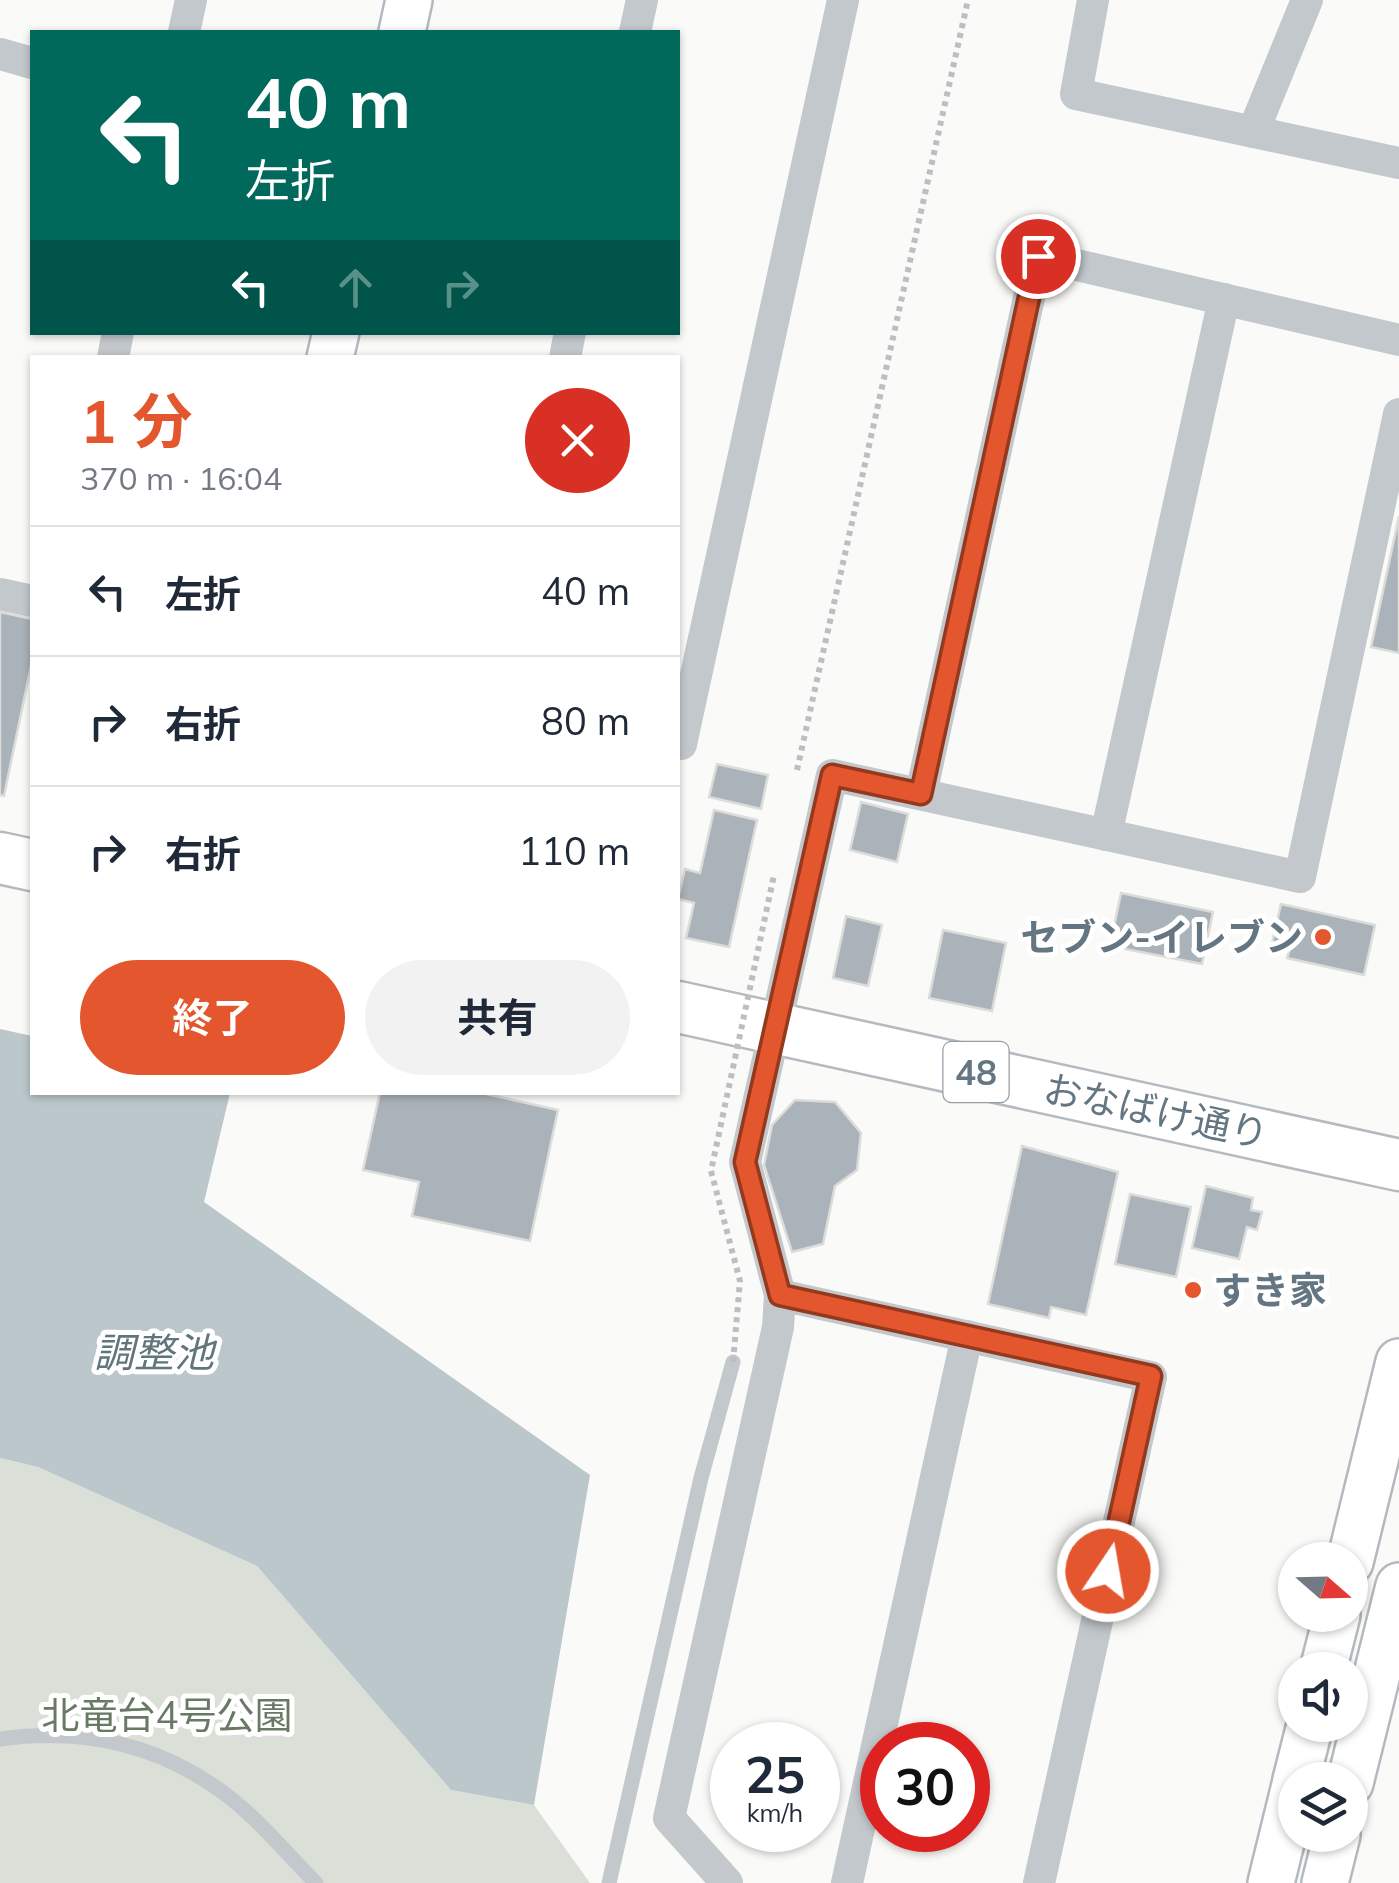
<!DOCTYPE html>
<html lang="ja">
<head>
<meta charset="utf-8">
<style>
	:root { --surface:#fff; --page:#f2f2f3; --text:#1f2937; --muted:#747a83; --line:#e0e1e3; --accent:#e4572e }
	body { margin:0; font-family:Mulish,"Noto Sans JP",sans-serif; background:var(--page); color:var(--text); height:100vh; display:flex; flex-direction:column; font-size:38px; white-space:nowrap }
	* { box-sizing:border-box; margin:0 }
	p { font-size:32px; color:var(--muted) }
	.icon { flex:none; width:55px; height:55px; fill:none; stroke:currentColor; stroke-width:2; stroke-linecap:round; stroke-linejoin:round }
	.map { position:relative; flex:1; overflow:hidden }
	.side { position:absolute; left:30px; top:355px; width:650px; height:740px; display:flex; flex-direction:column; background:var(--surface); border-radius:0px; box-shadow:0 2px 8px #0004 }
	.side>* { flex:none }
	.hud { position:absolute; left:30px; top:30px; width:650px; height:305px; border-radius:0px; box-shadow:0 2px 8px #0004; background:#00695c; color:#fff; overflow:hidden }
	.needle { width:65px; rotate:110deg }
	.buttons { position:absolute; left:1278px; top:1542px; display:grid; gap:20px }
	.buttons a { display:grid; place-items:center; width:90px; height:90px; border-radius:50%; background:var(--surface); box-shadow:0 2px 8px #0004; font-size:50px }
	.speed { position:absolute; left:710px; top:1722px; display:flex; gap:20px; font-size:50px; font-weight:700; text-align:center }
	.speed>* { display:grid; place-content:center; width:130px; height:130px; border-radius:50%; background:var(--surface); box-shadow:0 2px 8px #0004; line-height:1 }
	.speed small { font-size:25px; font-weight:400 }
	.speed .limit { border:15px solid #d22; background:#fff; color:#111 }
	.pin { position:absolute; display:grid; place-items:center; width:85px; height:85px; color:#fff; margin:-42px; border:5px solid #fff; border-radius:50%; box-shadow:0 2px 10px #0007 }
	.me { position:absolute; width:110px; margin:-55px; rotate:12deg; stroke-linejoin:round; filter:drop-shadow(0 0 8px #0008) }
	.turn { display:flex; align-items:center; gap:35px; height:210px; padding:0 50px; font-size:45px }
	.turn .icon { width:130px; height:130px; stroke-width:2.5 }
	.turn b { display:block; font-size:70px; line-height:85px }
	.lanes { display:flex; align-items:center; height:95px; padding:0 50px; background:#0003; justify-content:center; gap:50px; direction:ltr }
	.lanes .off { opacity:.35 }
	.round { display:grid; place-items:center; flex:none; width:105px; height:105px; border-radius:52px; background:var(--page) }
	.headline { display:flex; align-items:center; justify-content:space-between; height:170px; padding:0 50px }
	h1 { font-size:60px; font-weight:700; line-height:75px; color:var(--accent) }
	.action { display:flex; gap:20px; margin-top:auto; padding:20px 50px }
	.action a { flex:1; height:115px; border-radius:60px; background:var(--accent); color:#fff; font-size:40px; font-weight:700; line-height:115px; text-align:center }
	.action a+a { background:var(--page); color:var(--text) }
	ul { padding:0; list-style:none }
	li { display:flex; align-items:center; gap:30px; height:130px; padding:0 50px; border-top:2px solid var(--line) }
	li div { flex:1 }
	li b { display:block; font-size:38px }
	li em { font-style:normal }
	.map>svg:first-child { display:block }
	.green { fill:#dadfd7 }
	.water { fill:#bbc7cb }
	.building { fill:#aab3b9; stroke:#dcdcda; stroke-width:2.5 }
	.lines { fill:none; stroke-linecap:round; stroke-linejoin:round }
	.secondary-casing { stroke:#b3babf; stroke-width:50 }
	.primary-casing { stroke:#b5babe; stroke-width:55 }
	.path { stroke:#bbbfc2; stroke-width:6; stroke-dasharray:5 5; stroke-linecap:butt }
	.lane { stroke:#c3c8cc; stroke-width:15 }
	.street { stroke:#c3c8cc; stroke-width:32 }
	.secondary { stroke:#fff; stroke-width:45 }
	.primary { stroke:#fff; stroke-width:50 }
	.path-bridge { stroke:#bbbfc2; stroke-width:6; stroke-dasharray:5 5; stroke-linecap:butt }
	.route-casing { stroke:#94391e; stroke-width:25 }
	.route { stroke:#e4572e; stroke-width:18 }
	.poi-dot { fill:#e4572e; stroke:#fff; stroke-width:4 }
	.labels { text-anchor:middle; dominant-baseline:central; stroke-width:10; stroke-linejoin:round; paint-order:stroke }
	.shield { fill:#fff; stroke:#939fa8; stroke-width:2.5 }
	.shield-label { font-size:35px; font-weight:bold; fill:#657683 }
	.poi-label { font-size:38px; font-weight:bold; fill:#657683; stroke:#fff; text-anchor:end }
	.street-label { font-size:38px; fill:#657683; stroke:#fff }
	.park-label { font-size:38px; fill:#687a64; stroke:#fff }
	.water-label { font-size:40px; font-style:italic; fill:#60757c; stroke:#fff }
</style>
</head>
<body>
<div class="map">
<svg width="1399" height="1883" viewBox="0 0 1399 1883">
	<rect width="100%" height="100%" fill="#fafaf8"/>
	<path class="green" d="M0 1458 38 1467 257 1566 451 1790 534 1805 590 1883H0Z"/>
	<path class="water" d="M0 1029 32 1036V1092L230 1093 204 1202 590 1475 534 1805 451 1790 257 1566 38 1467 0 1458Z"/>
	<g class="building">
		<path d="M1399 516V653L1371 647Z"/>
		<path d="M0 612 32 619V661L4 796 0 795Z"/>
		<path d="M717 764 768 775 761 809 709 797Z"/>
		<path d="M861 802 908 814 897 862 850 850Z"/>
		<path d="M714 810 757 820 729 947 686 938 694 903 678 899 685 869 700 873Z"/>
		<path d="M1121 893 1213 912 1202 964 1110 946Z"/>
		<path d="M1281 904 1375 925 1364 975 1287 958 1289 952 1271 948Z"/>
		<path d="M846 916 882 925 868 986 833 978Z"/>
		<path d="M943 930 1006 943 992 1011 929 998Z"/>
		<path d="M380 1092H477L558 1110 530 1241 412 1216 419 1182 363 1170Z"/>
		<path d="M795 1100 835 1102 861 1133 857 1170 835 1186 823 1244 792 1252 764 1165 772 1125Z"/>
		<path d="M1022 1146 1118 1172 1086 1315 1051 1307 1049 1318 988 1304Z"/>
		<path d="M1206 1186 1253 1198 1251 1210 1262 1212 1257 1230 1247 1227 1239 1259 1192 1248Z"/>
		<path d="M1130 1194 1191 1207 1176 1277 1115 1264Z"/>
	</g>
	<g class="lines">
		<defs>
			<g id="secondary">
				<path d="M402 32 409 0"/>
				<path d="M330 358 336 332"/>
				<path d="M1350 1562 1399 1362"/>
				<path d="M1323 1670 1337 1615"/>
				<path d="M1296 1780 1310 1725"/>
				<path d="M1350 1783 1399 1586"/>
				<path d="M1271 1883 1295 1785"/>
				<path d="M1325 1883 1337 1835"/>
			</g>
			<g id="primary">
				<path d="M0 858 32 865"/>
				<path d="M678 1007 1399 1165"/>
			</g>
		</defs>
		<use href="#secondary" class="secondary-casing"/>
		<use href="#primary" class="primary-casing"/>
		<path class="path" d="M797 770 968 0"/>
		<g class="lane">
			<path d="M0 1739C79 1728 155 1743 221 1791 256 1816 286 1853 316 1883"/>
			<path d="M609 1883 701 1478 733 1362"/>
		</g>
		<g class="street">
			<path d="M1093 0 1076 94 1399 163"/>
			<path d="M184 32 191 0"/>
			<path d="M635 32 642 0"/>
			<path d="M0 54 32 63"/>
			<path d="M1253 132 1307 0"/>
			<path d="M113 358 118 332"/>
			<path d="M565 358 570 332"/>
			<path d="M0 594 32 601"/>
			<path d="M678 744H681L843 0"/>
			<path d="M921 794 1038 256 1399 340"/>
			<path d="M1106 835 1224 299"/>
			<path d="M780 1295 1151 1377 1039 1883"/>
			<path d="M727 1883 669 1818 778 1327 780 1295 745 1162 832 775 1300 877 1399 414"/>
			<path d="M847 1883 967 1336"/>
		</g>
		<use href="#secondary" class="secondary"/>
		<use href="#primary" class="primary"/>
		<path class="path-bridge" d="M733 1362 740 1281 711 1171 774 875"/>
	</g>
	<g class="lines">
		<defs>
			<path id="route" d="M1038 256 921 794 832 775 745 1162 780 1295 1151 1376 1108 1571"/>
		</defs>
		<use href="#route" class="route-casing"/>
		<use href="#route" class="route"/>
	</g>
	<g class="poi-dot">
		<circle cx="1323" cy="937" r="10"/>
		<circle cx="1193" cy="1290" r="10"/>
	</g>
	<g class="labels">
		<rect class="shield" x="943.5" y="1042" width="65" height="60" rx="8"/>
		<g class="shield-label">
			<text x="976" y="1072">48</text>
		</g>
		<g class="poi-label">
			<text x="1303" y="937">セブン-イレブン</text>
			<text x="1213" y="1290" text-anchor="start">すき家</text>
		</g>
		<g class="street-label">
			<text transform="translate(1156 1111) rotate(12)">おなばけ通り</text>
		</g>
		<g class="park-label">
			<text x="167" y="1715">北竜台4号公園</text>
		</g>
		<g class="water-label">
			<text x="154" y="1352">調整池</text>
		</g>
	</g>
</svg>
<div class="buttons">
<a><svg class="needle" viewBox="-14 -14 28 28"><path d="M0-13l5 13h-10z" fill="#e53935"/><path d="M0 13l5-13h-10z" fill="#747a83"/></svg></a>
<a><svg class="icon" aria-label="sound" viewBox="0 0 24 24"><path d="M4 9h4l5-4v14l-5-4H4zM17 9q2 3 0 6"/></svg></a>
<a><svg class="icon" aria-label="layers" viewBox="0 0 24 24"><path d="M12 4l9 5-9 5-9-5zM3 14l9 5 9-5"/></svg></a>
</div>
<div class="speed"><div>25<small>km/h</small></div><div class="limit">30</div></div>
<div class="pin" style="left:1038px;top:256px;background:#d93025"><svg class="icon" aria-label="arrive" viewBox="0 0 24 24"><path d="M6 21V4h12l-3 4 3 4H6"/></svg></div>
<svg class="me" style="left:1108px;top:1571px" viewBox="-20 -20 40 40"><circle r="17" fill="#e4572e" stroke="#fff" stroke-width="3"/><path d="M0-11L8 9 0 5-8 9z" fill="#fff"/></svg>
<div class="hud">
<div class="turn"><svg class="icon" aria-label="left" viewBox="0 0 24 24"><path d="M17 20v-9H6M10 6l-5 5 5 5"/></svg><div><b>40 m</b>左折</div></div>
<div class="lanes"><svg class="icon" aria-label="left" viewBox="0 0 24 24"><path d="M17 20v-9H6M10 6l-5 5 5 5"/></svg><svg class="icon off" aria-label="ahead" viewBox="0 0 24 24"><path d="M12 20V5M6 11l6-6 6 6"/></svg><svg class="icon off" aria-label="right" viewBox="0 0 24 24"><path d="M7 20v-9h11M14 6l5 5-5 5"/></svg></div>
</div>
<section class="side">
<div class="headline"><div><h1>1 分</h1><p>370 m · 16:04</p></div><a class="round" style="background:#d93025;color:#fff"><svg class="icon" aria-label="close" viewBox="0 0 24 24"><path d="M6 6l12 12M18 6L6 18"/></svg></a></div>
<ul>
<li><svg class="icon" aria-label="left" viewBox="0 0 24 24"><path d="M17 20v-9H6M10 6l-5 5 5 5"/></svg><div><b>左折</b></div><em>40 m</em></li>
<li><svg class="icon" aria-label="right" viewBox="0 0 24 24"><path d="M7 20v-9h11M14 6l5 5-5 5"/></svg><div><b>右折</b></div><em>80 m</em></li>
<li><svg class="icon" aria-label="right" viewBox="0 0 24 24"><path d="M7 20v-9h11M14 6l5 5-5 5"/></svg><div><b>右折</b></div><em>110 m</em></li>
</ul>
<div class="action"><a>終了</a><a>共有</a></div>
</section>
</div>
</body>
</html>
